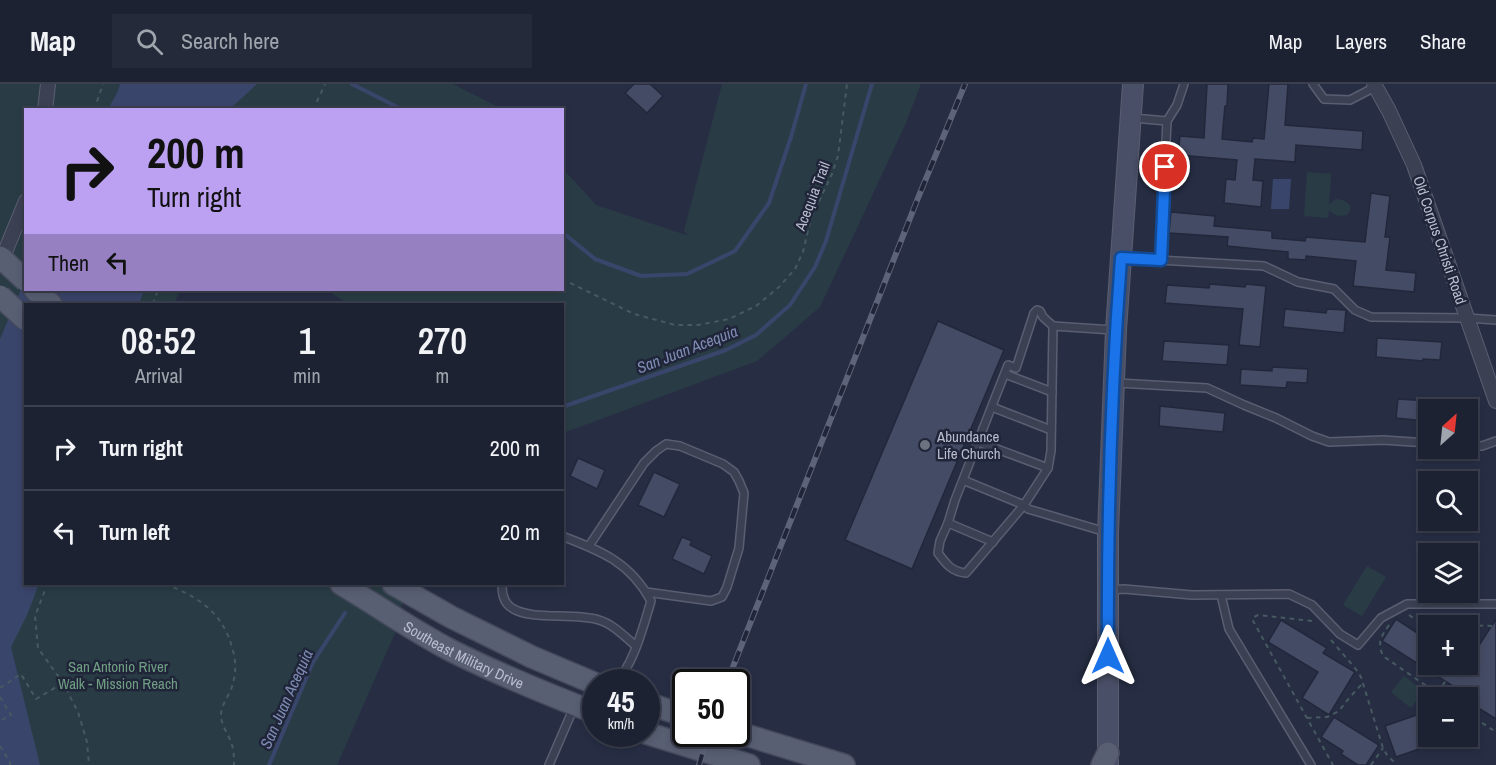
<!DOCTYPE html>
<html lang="en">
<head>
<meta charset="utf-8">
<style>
	:root { --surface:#1d2233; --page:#252a3b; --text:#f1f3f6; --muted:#a0a4ac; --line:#3b3f4e }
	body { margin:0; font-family:"Archivo Narrow",sans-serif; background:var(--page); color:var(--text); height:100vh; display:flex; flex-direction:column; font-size:22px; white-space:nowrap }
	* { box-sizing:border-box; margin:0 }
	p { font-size:20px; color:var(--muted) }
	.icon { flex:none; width:33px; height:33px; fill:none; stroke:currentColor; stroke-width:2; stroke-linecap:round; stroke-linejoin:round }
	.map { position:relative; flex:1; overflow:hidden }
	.details { position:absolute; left:24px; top:219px; width:540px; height:282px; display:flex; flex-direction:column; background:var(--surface); border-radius:0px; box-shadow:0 3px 9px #0003,0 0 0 2px var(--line) }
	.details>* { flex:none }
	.hud { position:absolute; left:24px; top:24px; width:540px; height:183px; border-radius:0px; box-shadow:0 3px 9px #0003,0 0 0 2px var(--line); background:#bca0f2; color:#111; overflow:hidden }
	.needle { width:39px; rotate:27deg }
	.tools { position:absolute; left:1418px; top:315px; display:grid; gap:12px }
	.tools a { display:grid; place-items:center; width:60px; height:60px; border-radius:0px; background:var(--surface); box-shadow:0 3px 9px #0003,0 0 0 2px var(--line); font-size:30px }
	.speed { position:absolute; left:582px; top:585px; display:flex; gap:12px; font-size:30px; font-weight:700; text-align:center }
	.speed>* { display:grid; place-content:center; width:78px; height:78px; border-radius:50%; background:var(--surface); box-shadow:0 3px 9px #0003,0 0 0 2px var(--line); line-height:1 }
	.speed small { font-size:15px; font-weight:400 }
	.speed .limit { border:3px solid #111; border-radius:9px; background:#fff; color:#111 }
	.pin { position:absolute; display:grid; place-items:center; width:51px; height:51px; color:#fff; margin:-26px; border:3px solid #fff; border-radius:50%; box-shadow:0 2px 6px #0007 }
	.me { position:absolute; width:66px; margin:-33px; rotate:0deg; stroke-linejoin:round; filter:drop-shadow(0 0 4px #0008) }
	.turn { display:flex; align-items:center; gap:21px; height:126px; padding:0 24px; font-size:27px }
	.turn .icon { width:78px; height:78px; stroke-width:2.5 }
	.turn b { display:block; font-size:42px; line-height:51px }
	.then { display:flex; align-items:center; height:57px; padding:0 24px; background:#0003; gap:12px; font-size:22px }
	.eta { display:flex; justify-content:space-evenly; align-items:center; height:102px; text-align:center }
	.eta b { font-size:36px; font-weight:600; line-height:42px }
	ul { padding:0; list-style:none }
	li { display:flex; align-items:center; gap:18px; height:84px; padding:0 24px; border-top:2px solid var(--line) }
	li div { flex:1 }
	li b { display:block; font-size:22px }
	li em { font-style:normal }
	header { display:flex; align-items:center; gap:36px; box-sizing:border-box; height:84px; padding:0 30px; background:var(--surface); border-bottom:2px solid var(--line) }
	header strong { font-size:28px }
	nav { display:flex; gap:33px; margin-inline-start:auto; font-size:21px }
	.search { width:420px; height:54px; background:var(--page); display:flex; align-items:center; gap:15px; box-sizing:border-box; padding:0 21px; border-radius:0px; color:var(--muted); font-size:22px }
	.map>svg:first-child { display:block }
	.green { fill:#293c45 }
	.water { fill:#3a456b }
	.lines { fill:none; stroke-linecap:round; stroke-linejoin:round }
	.stream { stroke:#3a456b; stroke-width:4 }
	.building { fill:#444b64; stroke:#22273b; stroke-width:1.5 }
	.service-casing { stroke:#5a5e71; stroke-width:10 }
	.minor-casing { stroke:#5a5e71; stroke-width:16 }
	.secondary-casing { stroke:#5a5e71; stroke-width:22 }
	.primary-casing { stroke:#454a5d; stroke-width:24 }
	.path { stroke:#475961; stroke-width:2; stroke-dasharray:4.5 4.5; stroke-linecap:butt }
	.service { stroke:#3b4153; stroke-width:7 }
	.minor { stroke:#3b4153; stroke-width:14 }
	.secondary { stroke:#494f66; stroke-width:20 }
	.primary { stroke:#595f73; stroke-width:21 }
	.rail-casing { stroke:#5d647a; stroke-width:6 }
	.rail { stroke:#202539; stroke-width:4; stroke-dasharray:11; stroke-linecap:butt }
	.primary-bridge-casing { stroke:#454a5d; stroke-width:24; stroke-linecap:butt }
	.primary-bridge { stroke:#595f73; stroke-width:21 }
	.route-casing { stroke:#114b97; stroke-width:15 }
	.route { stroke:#1a73e8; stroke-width:10 }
	.worship-dot { fill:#6b7280; stroke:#202539; stroke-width:2 }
	.labels { text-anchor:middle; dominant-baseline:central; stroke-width:5; stroke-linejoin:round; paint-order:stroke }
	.street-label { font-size:15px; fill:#b9bdcd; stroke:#202539 }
	.poi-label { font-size:15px; fill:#b9bdcd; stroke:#202539; text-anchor:start }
	.park-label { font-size:15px; fill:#6f9e83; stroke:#202539 }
	.water-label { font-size:16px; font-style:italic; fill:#7f8cb4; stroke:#202539 }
</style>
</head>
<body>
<header>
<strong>Map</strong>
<div class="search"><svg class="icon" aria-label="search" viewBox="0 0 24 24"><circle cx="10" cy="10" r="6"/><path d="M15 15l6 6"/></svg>Search here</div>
<nav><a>Map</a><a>Layers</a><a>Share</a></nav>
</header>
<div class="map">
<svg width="1496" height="681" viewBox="0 0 1496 681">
	<rect width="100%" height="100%" fill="#272e44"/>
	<g class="green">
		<path d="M0 0H453L502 25 26 26V206H180L174 220H26V500H407L395 549 337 681H0Z"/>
		<path d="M722 0H921L905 41 820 223 757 277 563 349 562 220H341L343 216 325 206H562L563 85 596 121 689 152 684 147Z"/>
		<path d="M1307 88 1331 90 1329 120 1336 115C1364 118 1346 143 1329 126L1328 134 1304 132Z"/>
		<path d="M1367 482 1386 493 1362 532 1343 521Z"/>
		<path d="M1404 592 1424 607 1411 624 1391 608Z"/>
	</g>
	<g class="water">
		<path d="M120 0H257L230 25H108L118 7Z"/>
		<path d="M1273 95H1291L1289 125H1271Z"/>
		<path d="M25 196 26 206H144L139 220H26V500H39L27 531 11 563 40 681H0V255Z"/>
	</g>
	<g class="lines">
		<g class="stream">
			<path d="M352 0 403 26"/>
			<path d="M562 148 595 175 641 192 687 190 735 167 769 119 791 53 806 0"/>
			<path d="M562 323 726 266 756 251 790 221 815 183 826 157 872 0"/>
			<path d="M269 681 313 578 345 529"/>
		</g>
	</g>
	<g class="building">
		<path d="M634 0H650L663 12 647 29 625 9Z"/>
		<path d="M1207 0H1228L1227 22H1225L1222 55 1252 58 1253 54 1264 55 1269 0H1288L1285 41 1363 47 1362 66 1296 61 1295 78 1255 75 1253 96 1263 97 1261 123 1224 119 1226 95 1235 96 1237 76 1178 71 1180 52 1204 54Z"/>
		<path d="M1371 109 1390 112 1385 153H1390L1386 186 1416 189 1414 208 1353 202 1356 177 1306 172V176L1288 175V168L1227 162 1228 153 1169 149 1171 128 1215 132 1214 142 1272 147V154L1305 157 1306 153 1365 158Z"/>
		<path d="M1210 200 1245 203 1246 200 1266 202 1260 263 1239 261 1243 225 1165 219 1167 201 1209 204Z"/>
		<path d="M1285 225 1326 229 1327 225 1346 226 1344 249 1283 243Z"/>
		<path d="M938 237 1004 266 912 485 845 456Z"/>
		<path d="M1377 254 1442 258 1440 276 1423 275V277L1376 273Z"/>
		<path d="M1164 257 1229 261 1227 281 1162 277Z"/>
		<path d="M1272 283 1308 285 1307 299 1287 298 1286 304 1240 301 1241 285 1272 287Z"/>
		<path d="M1398 315 1428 317V315L1462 318V326H1428V336L1425 337 1396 334Z"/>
		<path d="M1160 322 1225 329 1223 348 1159 342Z"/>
		<path d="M578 374 605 386 597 405 570 392Z"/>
		<path d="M654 388 680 400 664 433 638 421Z"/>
		<path d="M682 453 692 457 690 461 712 472 704 490 672 475Z"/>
		<path d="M1396 535 1428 556V580H1467L1496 535V635L1467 617V614H1446L1453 602 1382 557Z"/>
		<path d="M1281 536 1327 564 1323 569 1355 588 1329 631 1302 614 1318 588 1268 558Z"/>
		<path d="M1428 627V652H1450L1451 654 1396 673 1385 642Z"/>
		<path d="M1334 633 1379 661 1366 681H1358L1341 670 1343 667 1321 653Z"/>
	</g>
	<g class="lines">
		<defs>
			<g id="service">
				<path d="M1313 0 1324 15 1350 16 1375 3"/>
				<path d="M1133 34 1167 37"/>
				<path d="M1123 174 1264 182 1298 198 1334 205 1355 226 1371 233 1467 234 1496 236"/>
				<path d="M1160 176 1167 37 1177 21 1184 0"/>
				<path d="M1005 290 1052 308"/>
				<path d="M1117 299 1207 304 1244 321 1276 334 1312 352 1329 358 1383 356 1428 359"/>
				<path d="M992 323 1051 346"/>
				<path d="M978 358 1048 384"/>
				<path d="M1467 361 1482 362 1496 357"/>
				<path d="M963 396 1024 421 966 489C952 488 946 480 938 469L940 457 948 439 955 416 1008 281 1016 284 1034 229 1037 226 1040 227 1043 233 1053 242"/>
				<path d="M948 439 993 458"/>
				<path d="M1106 448 1028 425 1024 421 1048 384 1051 367 1053 242 1113 246"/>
				<path d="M562 452C601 467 630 478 651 517 644 540 633 584 615 598"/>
				<path d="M589 462 644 379 656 367 666 360 680 362 723 380 734 388 739 397 744 409 739 464 727 503 722 513 711 517 646 508"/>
				<path d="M502 500C502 509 503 519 512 524 531 537 574 528 599 536 613 540 625 553 636 562"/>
				<path d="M1110 506 1124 505 1192 511 1289 510 1312 521 1340 550 1358 561 1381 534 1407 520H1496"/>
				<path d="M1221 511 1229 545 1311 681"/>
				<path d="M549 681 574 623"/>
			</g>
			<g id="minor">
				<path d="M1374 0 1389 27 1414 81 1496 317"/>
				<path d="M45 26 48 0"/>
				<path d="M0 180 26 117"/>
			</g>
			<path id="secondary" d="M1108 681V449L1116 246 1133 0"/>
			<g id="primary">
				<path d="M35 206 51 220"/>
				<path id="s1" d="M341 500C378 522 413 547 452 567 498 590 547 610 596 629"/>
				<path d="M393 500 451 533 532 573 596 600"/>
				<path d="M646 619 686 632"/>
				<path d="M736 648 844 681"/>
				<path d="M646 649 749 681"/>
				<path d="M1102 681 1108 669"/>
			</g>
		</defs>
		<use href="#service" class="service-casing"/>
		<use href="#minor" class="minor-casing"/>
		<use href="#secondary" class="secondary-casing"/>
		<use href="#primary" class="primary-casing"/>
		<g class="path">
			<path d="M94 26 103 0"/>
			<path d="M313 26 325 0"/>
			<path d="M562 195 634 230 675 241H698L729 235 756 222 779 203 795 185 803 168 811 134 832 90 838 72 847 0"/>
			<path d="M153 220 158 206"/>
			<path d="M49 500 47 501 35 532 38 564 63 599 78 628 87 658 89 681"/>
			<path d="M165 500C199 513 224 529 233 567 236 578 236 588 233 599 231 610 220 621 221 633 222 642 228 650 231 658 234 666 234 673 234 681"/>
			<path d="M1409 531 1419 538 1426 540 1496 542"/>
			<path d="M1312 537 1258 531 1254 533 1252 535 1333 681"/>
			<path d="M1389 541C1381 553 1377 558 1383 572L1444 614"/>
			<path d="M1331 556 1355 584 1361 593 1383 664 1387 671 1397 681"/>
			<path d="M1467 563 1472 550 1474 541"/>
			<path d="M0 604 21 590 36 615 63 599"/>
			<path d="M1438 609 1456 580"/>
			<path d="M0 613 11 631 0 637"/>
			<path d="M1467 629 1496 648"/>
			<path d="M1307 634 1327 633 1339 627 1349 614 1362 600"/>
			<path d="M0 662 10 678V681"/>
			<path d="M1371 681 1383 664"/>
		</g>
		<use href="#service" class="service"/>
		<use href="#minor" class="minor"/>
		<use href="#secondary" class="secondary"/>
		<use href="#primary" class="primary"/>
		<defs>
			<g id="rail">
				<path d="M727 598 918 114 965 0"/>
				<path d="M699 681 708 650"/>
			</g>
		</defs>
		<use href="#rail" class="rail-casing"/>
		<use href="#rail" class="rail"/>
		<defs>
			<g id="primary-bridge">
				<path d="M0 173 26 197"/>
				<path d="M0 212 26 236"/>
			</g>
		</defs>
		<use href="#primary-bridge" class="primary-bridge-casing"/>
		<use href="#primary-bridge" class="primary-bridge"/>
	</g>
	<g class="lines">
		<defs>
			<path id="route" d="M1108 572C1107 439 1111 306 1121 174L1161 176 1165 83"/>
		</defs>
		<use href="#route" class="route-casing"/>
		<use href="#route" class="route"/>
	</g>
	<circle class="worship-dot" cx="925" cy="361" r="6"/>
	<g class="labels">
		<g class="street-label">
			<text transform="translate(812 112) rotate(-69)">Acequia Trail</text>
			<text transform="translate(1440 156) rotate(71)">Old Corpus Christi Road</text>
			<text stroke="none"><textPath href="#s1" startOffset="142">Southeast Military Drive</textPath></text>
		</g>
		<g class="poi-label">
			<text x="937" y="352">Abundance<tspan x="937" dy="17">Life Church</tspan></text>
		</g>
		<g class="park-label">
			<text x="118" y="582">San Antonio River<tspan x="118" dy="17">Walk - Mission Reach</tspan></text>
		</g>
		<g class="water-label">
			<text transform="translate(687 265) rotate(-21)">San Juan Acequia</text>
			<text transform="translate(286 615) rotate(-66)">San Juan Acequia</text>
		</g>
	</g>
</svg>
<div class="tools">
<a><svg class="needle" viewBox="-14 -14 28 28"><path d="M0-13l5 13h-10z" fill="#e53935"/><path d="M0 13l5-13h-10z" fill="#a0a4ac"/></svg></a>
<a><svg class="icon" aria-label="search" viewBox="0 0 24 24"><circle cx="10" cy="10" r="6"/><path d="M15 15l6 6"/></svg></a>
<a><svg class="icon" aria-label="layers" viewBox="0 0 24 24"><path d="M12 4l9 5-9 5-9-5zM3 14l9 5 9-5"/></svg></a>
<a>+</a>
<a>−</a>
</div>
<div class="speed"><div>45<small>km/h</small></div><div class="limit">50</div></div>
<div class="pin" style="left:1165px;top:83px;background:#d93025"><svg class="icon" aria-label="arrive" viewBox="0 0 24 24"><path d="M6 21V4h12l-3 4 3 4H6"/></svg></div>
<svg class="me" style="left:1108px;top:572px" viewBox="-20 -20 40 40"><path d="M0-17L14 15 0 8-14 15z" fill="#1a73e8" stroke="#fff" stroke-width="4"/></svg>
<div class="hud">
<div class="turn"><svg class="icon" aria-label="right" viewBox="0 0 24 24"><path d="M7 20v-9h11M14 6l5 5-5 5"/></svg><div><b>200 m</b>Turn right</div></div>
<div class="then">Then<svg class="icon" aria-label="left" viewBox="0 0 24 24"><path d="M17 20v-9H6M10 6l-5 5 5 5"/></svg></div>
</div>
<section class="details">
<div class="eta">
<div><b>08:52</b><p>Arrival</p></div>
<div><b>1</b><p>min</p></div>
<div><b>270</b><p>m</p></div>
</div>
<ul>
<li><svg class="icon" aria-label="right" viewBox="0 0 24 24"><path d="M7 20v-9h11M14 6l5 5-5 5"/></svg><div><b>Turn right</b></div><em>200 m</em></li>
<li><svg class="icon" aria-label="left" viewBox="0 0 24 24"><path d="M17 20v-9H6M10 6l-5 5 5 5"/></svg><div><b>Turn left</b></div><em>20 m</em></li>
</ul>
</section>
</div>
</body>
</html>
